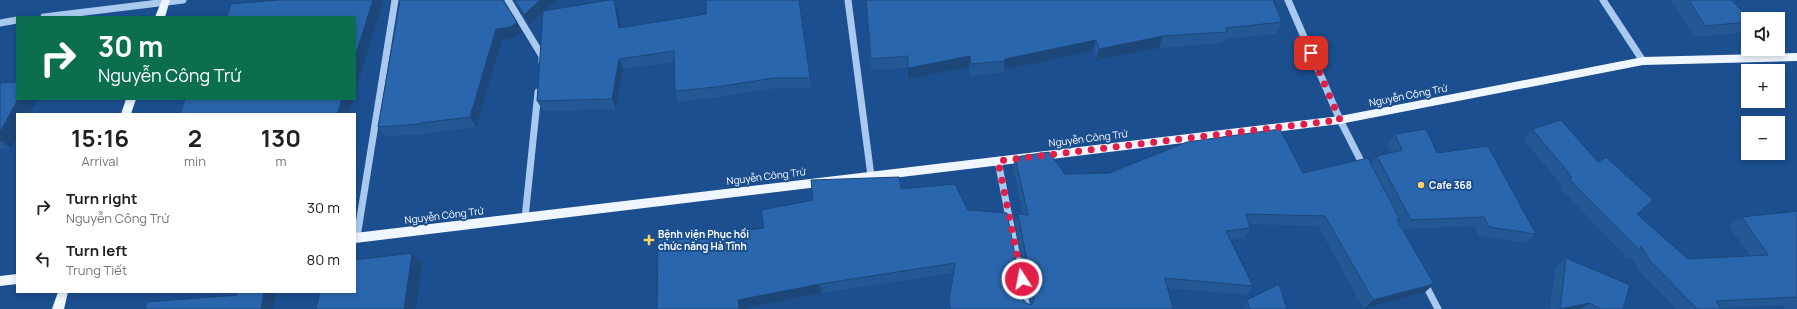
<!DOCTYPE html>
<html lang="en">
<head>
<meta charset="utf-8">
<style>
	:root { --surface:#fff; --page:#f6f6f6; --text:#202124; --muted:#757577 }
	body { margin:0; font-family:Manrope,sans-serif; background:var(--page); color:var(--text); height:100vh; display:flex; flex-direction:column; font-size:15px; white-space:nowrap }
	* { box-sizing:border-box; margin:0 }
	p { font-size:13px; color:var(--muted) }
	.icon { flex:none; width:22px; height:22px; fill:none; stroke:currentColor; stroke-width:2; stroke-linecap:round; stroke-linejoin:round }
	.map { position:relative; flex:1; overflow:hidden }
	.side { position:absolute; left:16px; top:113px; width:340px; height:180px; display:flex; flex-direction:column; background:var(--surface); border-radius:0px; box-shadow:0 2px 6px #0003 }
	.side>* { flex:none }
	.banner { position:absolute; left:16px; top:16px; width:340px; height:84px; border-radius:0px; box-shadow:0 2px 6px #0003; background:#0b6e4f; color:#fff; overflow:hidden }
	.controls { position:absolute; left:1741px; top:12px; display:grid; gap:8px }
	.controls a { display:grid; place-items:center; width:44px; height:44px; border-radius:0px; background:var(--surface); box-shadow:0 2px 6px #0003; font-size:20px }
	.pin { position:absolute; display:grid; place-items:center; width:34px; height:34px; color:#fff; margin:-17px; border-radius:8px; box-shadow:0 2px 6px #0006 }
	.me { position:absolute; width:44px; margin:-22px; rotate:349deg; stroke-linejoin:round; filter:drop-shadow(0 0 3px #0008) }
	.turn { display:flex; align-items:center; gap:14px; height:84px; padding:0 16px; font-size:18px }
	.turn .icon { width:52px; height:52px; stroke-width:2.5 }
	.turn b { display:block; font-size:28px; line-height:34px }
	.eta { display:flex; justify-content:space-evenly; align-items:center; height:68px; text-align:center }
	.eta b { font-size:24px; font-weight:700; line-height:28px }
	ul { padding:0; list-style:none }
	li { display:flex; align-items:center; gap:12px; height:52px; padding:0 16px }
	li div { flex:1 }
	li b { display:block; font-size:15px }
	li em { font-style:normal }
	.map>svg:first-child { display:block }
	.lines { fill:none; stroke-linecap:round; stroke-linejoin:round }
	.minor { stroke:#a9c9ee; stroke-width:7 }
	.major { fill:#f0f6ff; fill-rule:evenodd }
	.wall { fill:#245895 }
	.shaded-wall { fill:#1d4779 }
	.building { fill:#2a66ad; stroke:#1d4779 }
	.route { stroke:#e11d48; stroke-width:7; stroke-dasharray:0 12.6 }
	.poi-dot { fill:#ffd166; stroke:#1b4f8f; stroke-width:1.5 }
	.labels { text-anchor:middle; dominant-baseline:central; stroke-width:4; stroke-linejoin:round; paint-order:stroke }
	.street-label { font-size:10px; fill:#fff; stroke:#1b4f8f }
	.poi-label { font-size:10px; font-weight:bold; fill:#fff; stroke:#1b4f8f; text-anchor:start }
</style>
</head>
<body>
<div class="map">
<svg width="1797" height="309" viewBox="0 0 1797 309">
	<rect width="100%" height="100%" fill="#1b4f8f"/>
	<g class="lines">
		<g class="minor">
			<path d="M508 0 542 56V62"/>
			<path d="M848 0 871 176"/>
			<path d="M1288 0 1340 120 1364 167"/>
			<path d="M1603 0 1643 61"/>
			<path d="M44 17 183 0"/>
			<path d="M0 23 17 20"/>
			<path d="M998 161 1027 309"/>
			<path d="M525 218 538 92"/>
			<path d="M357 237 395 0"/>
			<path d="M1424 282 1438 309"/>
		</g>
		<g class="major">
			<path d="M162 0H170L165 17H155Z"/>
			<path d="M1797 53V61L1643 65 1340 124 355 243V233L1340 116 1643 57Z"/>
			<path d="M126 99H136L131 114H121Z"/>
			<path d="M17 274V284L0 286V276Z"/>
			<path d="M58 292H68L64 309H52Z"/>
		</g>
	</g>
	<g class="wall">
		<path d="M514 0H557L545 11 614 0 618 10 621 27 810 78 812 88H776L719 97 678 102 675 91 674 62 623 69 616 109 543 111 537 101 543 13 529 25Z"/>
		<path d="M866 0H1273L1282 22 1276 34 1224 39 1222 43 1159 48 1096 60 1093 51 1004 70V72L970 76 969 67 908 79V68L871 70Z"/>
		<path d="M1671 0H1732L1748 19V24L1739 33 1694 37Z"/>
		<path d="M504 1 517 22 522 32 516 37 502 40 476 127 427 133V134L386 136 378 127Z"/>
		<path d="M0 83 11 148 0 149Z"/>
		<path d="M1532 129 1637 214 1688 259 1750 256 1729 226 1742 217 1797 211V309H1785L1782 305 1721 308V309H1676L1639 271 1631 257 1628 259 1560 188 1562 186 1523 139Z"/>
		<path d="M1395 134 1437 153 1536 234 1525 243 1479 236 1474 226 1403 229 1434 284 1424 293 1364 309 1318 226 1249 224 1250 228 1244 238 1230 240 1253 286 1246 295 1167 288 1173 309H948L953 273 821 293 743 309H657L764 228 901 189 968 210 1024 301 1030 305 1031 304 1015 224 1018 214H1023L1013 168 1015 157 1065 174 1303 173 1371 164 1377 156 1391 153 1387 144Z"/>
		<path d="M1566 258 1623 309H1550L1555 267Z"/>
		<path d="M1247 300 1287 309H1245L1244 304Z"/>
	</g>
	<g class="shaded-wall">
		<path d="M373 0H383V1L355 92V57Z"/>
		<path d="M540 0H557L529 25 524 15Z"/>
		<path d="M614 0 618 10 623 38 619 28Z"/>
		<path d="M517 22 522 32 516 37 502 40 476 127 470 117 496 29Z"/>
		<path d="M1163 36 1159 48 1096 60 1099 49Z"/>
		<path d="M1096 40 1093 51 1004 70 1005 61V59Z"/>
		<path d="M970 56 969 67 908 79V68Z"/>
		<path d="M619 59 623 69 616 109 612 99Z"/>
		<path d="M18 99H37L29 114H17V136L11 148 0 140V132Z"/>
		<path d="M342 99H353L348 114H337Z"/>
		<path d="M412 253 422 263 416 309H404Z"/>
		<path d="M820 284 821 293 743 309H739L738 300Z"/>
		<path d="M1434 284 1424 293 1364 309 1373 300Z"/>
		<path d="M264 292H272L276 295 273 309H261Z"/>
		<path d="M1589 303 1580 309H1560Z"/>
	</g>
	<g class="building">
		<path d="M278 0H373L355 57V17H227L231 4Z"/>
		<path d="M400 0H503L517 22 511 27 496 29 470 117 420 123V124L378 127Z"/>
		<path d="M515 0H540L524 15Z"/>
		<path d="M609 0H614L619 28 706 14V0H799L810 78H774L716 87 675 91 674 51 619 59 612 99 537 101 543 11Z"/>
		<path d="M866 0H1273L1282 22 1226 28 1227 32 1163 36 1099 49 1096 40 1005 59V61L971 64 970 56 908 68V56L871 59Z"/>
		<path d="M1689 0H1732L1748 19V22L1705 26Z"/>
		<path d="M17 82V99H18L0 132V83Z"/>
		<path d="M185 99H342L337 114H180Z"/>
		<path d="M1561 120 1598 162 1606 157 1653 200 1637 214 1688 259 1768 255 1742 217 1797 211V298L1796 297 1716 301 1721 309H1697L1651 262 1641 246 1640 251 1569 179 1572 177 1532 129Z"/>
		<path d="M1280 129 1303 173 1368 158 1400 220H1397L1434 284 1373 300 1325 216 1246 214 1250 228 1226 231 1253 286 1165 278 1173 309H950L949 302 955 263 820 284 738 300 739 309H657L658 239 764 228 761 210 813 200 811 180 899 177 901 189 955 184 968 210 1007 213 1024 301 1030 305 1033 303 1034 299 1018 214 1028 215 1015 157 1049 152 1065 174 1109 173 1187 142Z"/>
		<path d="M1426 129 1437 153 1488 146 1536 234 1489 227 1484 217 1411 220 1377 156 1402 150 1395 134Z"/>
		<path d="M412 253 404 309H316L320 292H355V260Z"/>
		<path d="M1566 258 1630 285 1623 309H1601L1589 303 1560 309Z"/>
		<path d="M1279 284 1287 309H1250L1247 300Z"/>
		<path d="M237 292H264L261 309H145L147 302 237 295Z"/>
	</g>
	<g class="lines">
		<path class="route" d="M1022 279 998 161 1340 120 1311 53"/>
	</g>
	<g class="poi-dot">
		<circle cx="1421" cy="185" r="4"/>
		<path d="M647 234h4v4h4v4h-4v4h-4v-4h-4v-4h4z"/>
	</g>
	<g class="labels">
		<g class="street-label">
			<text transform="translate(1408 95) rotate(-11)">Nguyễn Công Trứ</text>
			<text transform="translate(1088 138) rotate(-7)">Nguyễn Công Trứ</text>
			<text transform="translate(766 176) rotate(-7)">Nguyễn Công Trứ</text>
			<text transform="translate(444 215) rotate(-7)">Nguyễn Công Trứ</text>
		</g>
		<g class="poi-label">
			<text x="1429" y="185">Cafe 368</text>
			<text x="658" y="234">Bệnh viện Phục hồi<tspan x="658" dy="12">chức năng Hà Tĩnh</tspan></text>
		</g>
	</g>
</svg>
<div class="controls">
<a><svg class="icon" aria-label="sound" viewBox="0 0 24 24"><path d="M4 9h4l5-4v14l-5-4H4zM17 9q2 3 0 6"/></svg></a>
<a>+</a>
<a>−</a>
</div>
<div class="pin" style="left:1311px;top:53px;background:#d93025"><svg class="icon" aria-label="arrive" viewBox="0 0 24 24"><path d="M6 21V4h12l-3 4 3 4H6"/></svg></div>
<svg class="me" style="left:1022px;top:279px" viewBox="-20 -20 40 40"><circle r="17" fill="#e11d48" stroke="#fff" stroke-width="3"/><path d="M0-11L8 9 0 5-8 9z" fill="#fff"/></svg>
<div class="banner">
<div class="turn"><svg class="icon" aria-label="right" viewBox="0 0 24 24"><path d="M7 20v-9h11M14 6l5 5-5 5"/></svg><div><b>30 m</b>Nguyễn Công Trứ</div></div>
</div>
<section class="side">
<div class="eta">
<div><b>15:16</b><p>Arrival</p></div>
<div><b>2</b><p>min</p></div>
<div><b>130</b><p>m</p></div>
</div>
<ul>
<li><svg class="icon" aria-label="right" viewBox="0 0 24 24"><path d="M7 20v-9h11M14 6l5 5-5 5"/></svg><div><b>Turn right</b><p>Nguyễn Công Trứ</p></div><em>30 m</em></li>
<li><svg class="icon" aria-label="left" viewBox="0 0 24 24"><path d="M17 20v-9H6M10 6l-5 5 5 5"/></svg><div><b>Turn left</b><p>Trung Tiết</p></div><em>80 m</em></li>
</ul>
</section>
</div>
</body>
</html>
